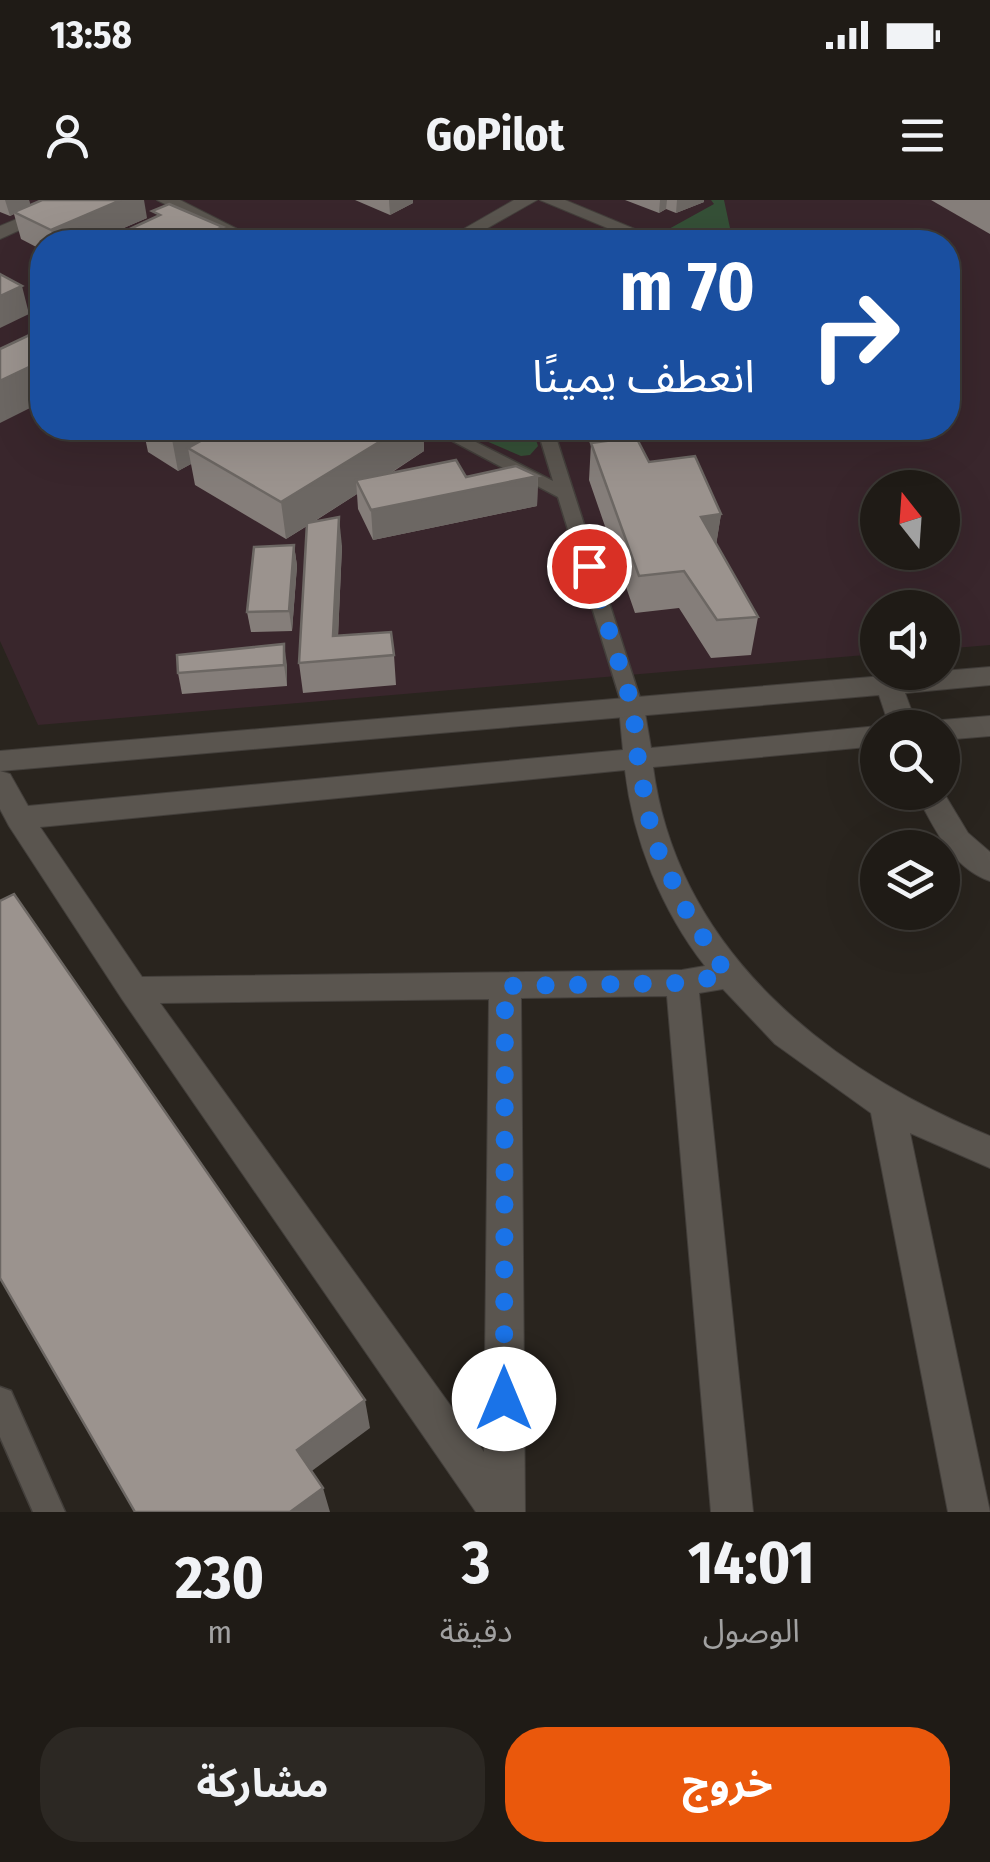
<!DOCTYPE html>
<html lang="ar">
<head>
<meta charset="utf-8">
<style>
	:root { --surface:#1f1b16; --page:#2c2823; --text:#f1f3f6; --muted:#a1a1a1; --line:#3c3935; --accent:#ea580c }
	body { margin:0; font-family:"Fira Sans Condensed","Noto Sans Arabic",sans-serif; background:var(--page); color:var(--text); direction:rtl; height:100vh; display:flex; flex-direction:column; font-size:38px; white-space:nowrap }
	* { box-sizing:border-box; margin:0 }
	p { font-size:32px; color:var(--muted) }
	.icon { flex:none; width:55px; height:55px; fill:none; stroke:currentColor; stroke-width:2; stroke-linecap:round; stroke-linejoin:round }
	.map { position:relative; height:1312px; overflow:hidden; direction:ltr }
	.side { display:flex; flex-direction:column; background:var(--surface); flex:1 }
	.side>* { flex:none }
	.guide { position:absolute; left:30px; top:30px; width:930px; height:210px; border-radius:40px; box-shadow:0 10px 40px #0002,0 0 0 2px var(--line); direction:rtl; background:#1a4fa0; color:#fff; overflow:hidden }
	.needle { width:65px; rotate:343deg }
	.tools { position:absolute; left:860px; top:270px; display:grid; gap:20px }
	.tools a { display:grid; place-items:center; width:100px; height:100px; border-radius:50%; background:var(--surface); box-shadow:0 10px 40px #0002,0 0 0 2px var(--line); font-size:50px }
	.pin { position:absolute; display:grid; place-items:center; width:85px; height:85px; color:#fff; margin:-42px; border:5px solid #fff; border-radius:50%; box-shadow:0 2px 10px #0007 }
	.me { position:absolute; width:110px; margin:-55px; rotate:0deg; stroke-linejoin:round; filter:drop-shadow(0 0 8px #0008) }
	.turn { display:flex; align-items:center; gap:35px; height:210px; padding:0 40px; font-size:45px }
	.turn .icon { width:130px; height:130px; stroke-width:2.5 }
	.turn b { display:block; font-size:70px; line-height:85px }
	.eta { display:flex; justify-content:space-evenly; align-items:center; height:170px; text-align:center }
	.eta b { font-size:60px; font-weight:700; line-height:70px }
	.action { display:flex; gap:20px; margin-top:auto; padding:20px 40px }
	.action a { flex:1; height:115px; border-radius:40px; background:var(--accent); color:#fff; font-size:40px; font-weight:700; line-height:115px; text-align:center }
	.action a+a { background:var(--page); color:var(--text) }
	.status { display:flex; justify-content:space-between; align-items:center; height:70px; padding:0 50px; background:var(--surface); direction:ltr }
	.status svg { height:28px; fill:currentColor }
	header { display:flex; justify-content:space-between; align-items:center; height:130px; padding:0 40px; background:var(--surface); font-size:45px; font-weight:700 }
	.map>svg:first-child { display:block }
	.industrial { fill:#39262c; fill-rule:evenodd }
	.green { fill:#355037 }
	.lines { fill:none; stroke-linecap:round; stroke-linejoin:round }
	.lane-casing { stroke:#433f3b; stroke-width:3 }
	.street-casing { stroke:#433f3b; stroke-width:2 }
	.secondary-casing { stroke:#433f3b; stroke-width:2 }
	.lane { fill:#5a554f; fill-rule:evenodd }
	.street { fill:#5a554f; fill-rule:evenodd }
	.secondary { fill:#5a554f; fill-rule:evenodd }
	.wall { fill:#857e7a }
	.shaded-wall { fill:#6c6763 }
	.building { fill:#9b938e; stroke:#6c6763; stroke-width:2.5 }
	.route { stroke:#1a73e8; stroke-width:18; stroke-dasharray:0 32.4 }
</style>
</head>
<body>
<div class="status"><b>13:58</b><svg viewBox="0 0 49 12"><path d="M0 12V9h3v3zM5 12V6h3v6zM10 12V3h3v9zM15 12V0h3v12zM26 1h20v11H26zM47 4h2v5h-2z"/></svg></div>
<header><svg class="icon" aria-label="menu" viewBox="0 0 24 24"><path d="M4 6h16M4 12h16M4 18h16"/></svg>GoPilot<svg class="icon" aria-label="person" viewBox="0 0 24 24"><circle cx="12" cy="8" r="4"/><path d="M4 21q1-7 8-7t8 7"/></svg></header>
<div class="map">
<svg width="990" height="1312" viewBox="0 0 990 1312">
	<rect width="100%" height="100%" fill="#29241e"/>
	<path class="industrial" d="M0 0H990V445L943 449 942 408H878L877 454 38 525 0 441ZM42 42H948V228H42ZM878 288H942V352H878Z"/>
	<g class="green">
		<path d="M711 0H724L733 42H698L667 30 714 4Z"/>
		<path d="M456 228H532L538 246 530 255 521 256Z"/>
	</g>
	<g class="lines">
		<defs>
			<g id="lane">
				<path d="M428 228H448L553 281 537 228H553L643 508 640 513H626L623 508 558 297Z"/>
				<path d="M0 1187 11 1191 65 1312H33L0 1237Z"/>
			</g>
			<g id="street">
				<path d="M62 0H86L0 39V26Z"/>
				<path d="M157 0H180L263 42H240Z"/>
				<path d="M514 0H537L463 42H441Z"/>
				<path d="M540 0H565L666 42H641Z"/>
				<path d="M633 499 643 501 651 548 878 526 882 528H878V546L653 567C677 751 829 870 990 936V968L910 933 990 1312H948L871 913 775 844 723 789 699 793 753 1312H711L667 796 521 798 525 1312H476L122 799 9 626 0 609V571L10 574 28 606 623 550 619 508 623 501ZM625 570C633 640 662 711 705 766L682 770 142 777 40 627ZM489 799 484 1252 160 803Z"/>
				<path d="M990 516V536L942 540V528H930L942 520Z"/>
			</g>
			<g id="secondary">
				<path d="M990 467V485L905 493 918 528H890L879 495 0 571V551Z"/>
				<path d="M942 590 968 633 990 652V681C951 668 933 625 915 592Z"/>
			</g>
		</defs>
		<use href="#lane" class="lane-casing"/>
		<use href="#street" class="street-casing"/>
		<use href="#secondary" class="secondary-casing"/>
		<use href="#lane" class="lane"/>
		<use href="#street" class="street"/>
		<use href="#secondary" class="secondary"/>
	</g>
	<g class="wall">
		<path d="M0 0H29L30 5 147 18 91 42H42V50L21 39 14 14 10 16 0 12Z"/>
		<path d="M355 0H413V3L390 15Z"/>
		<path d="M625 0H704V2L676 13 666 9 659 13Z"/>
		<path d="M931 0H990V34Z"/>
		<path d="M143 228H423L424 251 391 273 466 277 538 276 537 306 373 340 358 309 357 294 315 321 342 346 338 436 394 455 396 485 303 493 299 463 307 326 286 339 195 285 191 264 178 271 148 252Z"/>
		<path d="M591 243 649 262 721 314 716 345 758 417 751 455 711 458 679 408 635 413 589 280Z"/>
		<path d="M294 345 297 366 292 431 251 432 247 412Z"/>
		<path d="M287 465V486L182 494 178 473Z"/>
	</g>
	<g class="shaded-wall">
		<path d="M5 0H29L31 8 14 12V14L10 16Z"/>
		<path d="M121 0H144L147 18 91 42H54L51 30Z"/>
		<path d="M389 0H413V3L390 15Z"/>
		<path d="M660 0H667L666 9 659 13Z"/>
		<path d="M677 0H704V2L676 13Z"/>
		<path d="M223 27 225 42H189Z"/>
		<path d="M22 86 29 114 0 128V96Z"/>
		<path d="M42 161V202L0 223V181Z"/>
		<path d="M183 228H254L188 248 191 264 178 271 171 234Z"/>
		<path d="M402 228H423L424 251 362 291 356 280 357 294 286 339 281 302Z"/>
		<path d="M538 276 537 306 373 340 371 310Z"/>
		<path d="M721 314 715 352 701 317Z"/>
		<path d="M339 317 342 346 337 460 333 436Z"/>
		<path d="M294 345 297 366 292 431 289 411Z"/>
		<path d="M284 444 287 465V486L284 465Z"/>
		<path d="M365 1200 370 1228 305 1276 297 1250Z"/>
		<path d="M323 1288 330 1312H290Z"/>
	</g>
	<g class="building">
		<path d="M42 0H121L51 30 14 12Z"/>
		<path d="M169 4 223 27 189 42H102L160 15 152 11Z"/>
		<path d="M532 37 546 42H522Z"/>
		<path d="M0 74 22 86 0 96Z"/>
		<path d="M42 129V161L0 181V149Z"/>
		<path d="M161 228H183L171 234Z"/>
		<path d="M224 228 241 229 244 228H402L281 302 188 248Z"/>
		<path d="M636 237 649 262 695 256 721 314 701 317 758 417 717 420 684 371 639 376 591 243Z"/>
		<path d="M456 260 466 277 516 266 538 276 371 310 356 280Z"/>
		<path d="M339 317 333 436 391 432 394 455 299 463 307 323Z"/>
		<path d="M294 345 289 411 247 412 254 347Z"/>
		<path d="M284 444V465L178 473 177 455Z"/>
		<path d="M14 694 365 1200 297 1250 323 1288 290 1312H135L0 1078V701Z"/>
	</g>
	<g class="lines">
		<path class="route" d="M504 1199 505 786 682 783 727 775 686 710 653 639 638 560 633 508 589 366"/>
	</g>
</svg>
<div class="tools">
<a><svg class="needle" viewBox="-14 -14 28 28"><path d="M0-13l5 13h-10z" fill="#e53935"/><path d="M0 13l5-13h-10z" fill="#a1a1a1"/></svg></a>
<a><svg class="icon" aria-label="sound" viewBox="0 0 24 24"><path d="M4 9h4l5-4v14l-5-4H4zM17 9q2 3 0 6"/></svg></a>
<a><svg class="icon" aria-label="search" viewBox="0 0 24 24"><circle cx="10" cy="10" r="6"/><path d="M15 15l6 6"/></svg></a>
<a><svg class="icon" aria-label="layers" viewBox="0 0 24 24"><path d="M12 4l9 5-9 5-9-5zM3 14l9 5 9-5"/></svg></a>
</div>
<div class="pin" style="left:589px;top:366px;background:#d93025"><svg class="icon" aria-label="arrive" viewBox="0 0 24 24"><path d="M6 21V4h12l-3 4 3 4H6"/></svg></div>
<svg class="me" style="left:504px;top:1199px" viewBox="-20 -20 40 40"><circle r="19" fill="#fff"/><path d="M0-13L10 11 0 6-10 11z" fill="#1a73e8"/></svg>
<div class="guide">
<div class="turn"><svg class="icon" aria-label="right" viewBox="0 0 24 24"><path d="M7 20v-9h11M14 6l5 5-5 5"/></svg><div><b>70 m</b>انعطف يمينًا</div></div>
</div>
</div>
<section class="side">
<div class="eta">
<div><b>14:01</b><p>الوصول</p></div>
<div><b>3</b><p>دقيقة</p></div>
<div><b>230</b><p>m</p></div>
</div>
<div class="action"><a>خروج</a><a>مشاركة</a></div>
</section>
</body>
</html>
